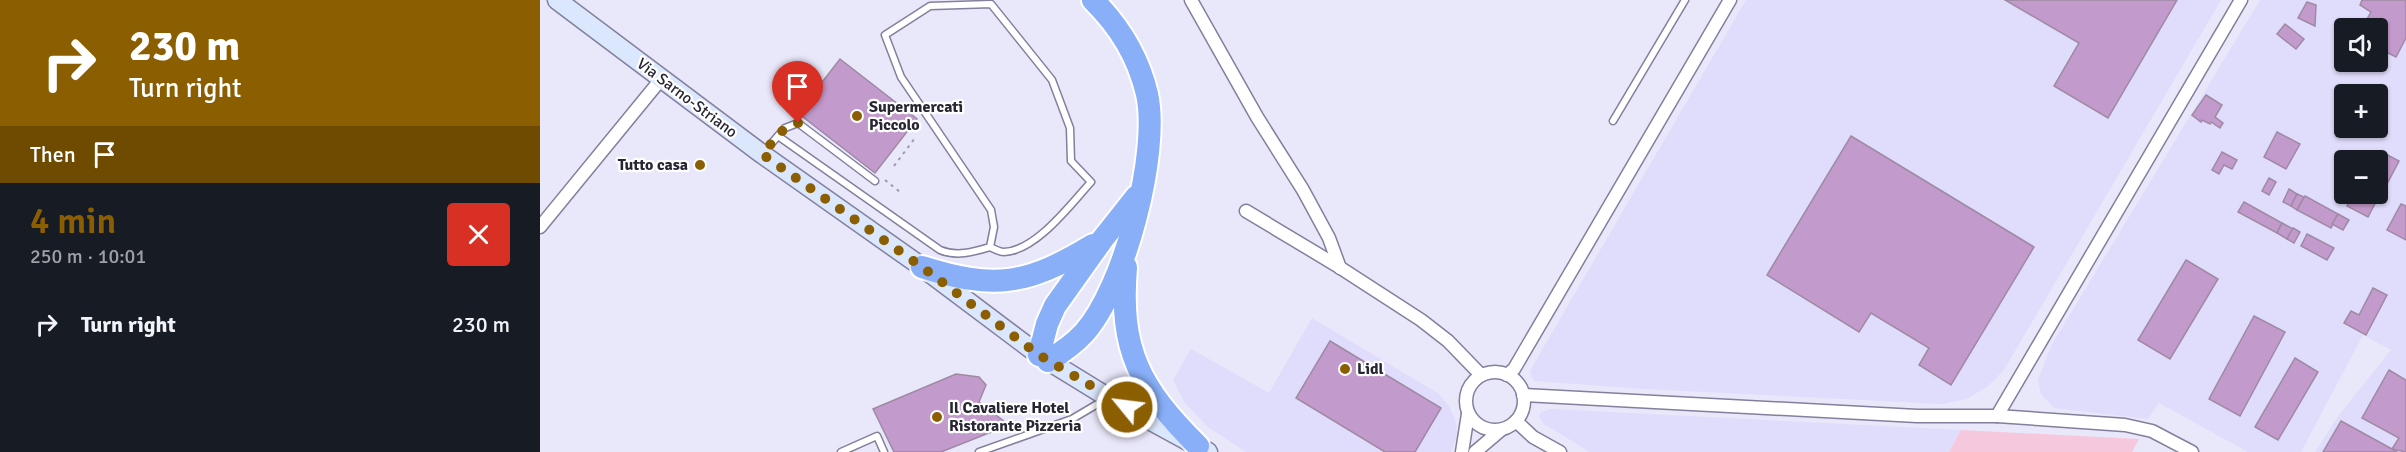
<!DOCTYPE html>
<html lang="en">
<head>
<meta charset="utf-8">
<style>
	:root { --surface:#171b24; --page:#20242c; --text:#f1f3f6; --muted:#9ea1a6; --accent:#8b5e02 }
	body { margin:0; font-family:Signika,sans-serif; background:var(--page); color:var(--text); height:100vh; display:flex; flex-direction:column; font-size:22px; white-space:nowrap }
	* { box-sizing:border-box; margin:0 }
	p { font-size:20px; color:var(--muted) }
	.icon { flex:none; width:33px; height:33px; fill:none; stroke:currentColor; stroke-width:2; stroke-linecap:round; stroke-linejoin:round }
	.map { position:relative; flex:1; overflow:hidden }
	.panel { display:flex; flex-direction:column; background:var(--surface); width:540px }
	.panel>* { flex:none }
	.banner { background:#8b5e02; color:#fff; overflow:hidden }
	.controls { position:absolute; left:1794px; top:18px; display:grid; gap:12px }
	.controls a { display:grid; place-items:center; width:54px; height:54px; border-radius:6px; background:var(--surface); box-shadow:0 2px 4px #0004; font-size:30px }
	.pin { position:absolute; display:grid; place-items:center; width:51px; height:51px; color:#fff; margin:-62px -26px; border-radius:50% 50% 50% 0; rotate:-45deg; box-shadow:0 0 6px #0007 }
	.pin .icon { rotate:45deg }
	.me { position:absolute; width:66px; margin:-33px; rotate:299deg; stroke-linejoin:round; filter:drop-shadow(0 0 4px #0008) }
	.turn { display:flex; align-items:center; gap:21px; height:126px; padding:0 30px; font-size:27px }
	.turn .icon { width:78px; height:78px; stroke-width:2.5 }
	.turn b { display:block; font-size:42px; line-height:51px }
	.then { display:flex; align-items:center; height:57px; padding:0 30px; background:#0003; gap:12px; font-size:22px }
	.round { display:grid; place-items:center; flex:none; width:63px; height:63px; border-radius:6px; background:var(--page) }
	.summary { display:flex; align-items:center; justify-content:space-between; height:102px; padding:0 30px }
	h1 { font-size:36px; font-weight:600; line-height:45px; color:var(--accent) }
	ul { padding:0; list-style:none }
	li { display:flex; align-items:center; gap:18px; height:78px; padding:0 30px }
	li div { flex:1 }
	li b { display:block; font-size:22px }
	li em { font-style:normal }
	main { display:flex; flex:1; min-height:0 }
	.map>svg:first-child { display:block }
	.built { fill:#e0dcfb; fill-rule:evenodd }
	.green { fill:#f6c8dd }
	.building { fill:#c39acc; stroke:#9f8aa3; stroke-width:1.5 }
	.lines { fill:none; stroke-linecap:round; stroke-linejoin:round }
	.service-casing { stroke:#837f9c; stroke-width:9 }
	.minor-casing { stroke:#837f9c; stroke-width:15 }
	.secondary-casing { stroke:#837f9c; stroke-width:21 }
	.motorway-casing { stroke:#fff; stroke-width:26 }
	.path { stroke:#9d9bab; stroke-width:2; stroke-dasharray:3 4.5; stroke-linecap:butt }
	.service { stroke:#fff; stroke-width:6 }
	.minor { stroke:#fff; stroke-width:12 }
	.secondary { stroke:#dbe7fd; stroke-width:18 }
	.motorway { stroke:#88aff8; stroke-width:22 }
	.route { stroke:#8b5e02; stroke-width:10; stroke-dasharray:0 18 }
	.poi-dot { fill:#8b5e02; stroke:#fff; stroke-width:2 }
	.labels { text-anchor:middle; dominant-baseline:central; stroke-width:4.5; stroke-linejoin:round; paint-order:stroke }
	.street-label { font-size:16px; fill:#282632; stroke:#fff }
	.poi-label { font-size:16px; font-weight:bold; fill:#282632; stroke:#fff; text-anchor:start }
</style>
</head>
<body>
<main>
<section class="panel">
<div class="banner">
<div class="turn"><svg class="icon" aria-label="right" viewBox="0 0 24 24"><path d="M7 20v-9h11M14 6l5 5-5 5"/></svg><div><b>230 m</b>Turn right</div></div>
<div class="then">Then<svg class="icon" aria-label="arrive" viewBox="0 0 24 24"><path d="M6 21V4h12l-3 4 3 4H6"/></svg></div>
</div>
<div class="summary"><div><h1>4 min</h1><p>250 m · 10:01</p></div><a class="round" style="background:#d93025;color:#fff"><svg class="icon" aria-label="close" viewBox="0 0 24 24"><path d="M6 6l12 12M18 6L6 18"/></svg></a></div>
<ul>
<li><svg class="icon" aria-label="right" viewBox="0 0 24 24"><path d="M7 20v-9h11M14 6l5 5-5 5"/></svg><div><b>Turn right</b></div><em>230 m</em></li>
</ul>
</section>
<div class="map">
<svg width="1866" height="452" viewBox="0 0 1866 452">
	<rect width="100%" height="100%" fill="#e9e7fa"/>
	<g class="built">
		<path d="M1206 0H1681L1464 370 1447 387 1426 399 1402 404 1106 389 994 381 990 373 992 367Z"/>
		<path d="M1720 0H1866V452H1775L1799 415 1851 350 1823 335 1761 452H1708L1619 403 1608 419 1514 408 1501 394 1498 380 1511 346ZM1804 28H1838V62H1804ZM1804 94H1838V128H1804ZM1804 160H1838V194H1804Z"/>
		<path d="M772 318 899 394 909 406 916 422 917 435 911 452H706L668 427 645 403 633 380 651 349 729 393Z"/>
		<path d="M1011 409 1421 430 1409 452H1050L1004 424 999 417 1001 412Z"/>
	</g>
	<path class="green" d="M1421 430 1599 439 1592 452H1409Z"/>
	<g class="building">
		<path d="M1465 0H1637L1568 118 1514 86 1539 43Z"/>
		<path d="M1822 0H1866V38L1856 57 1838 48V28H1822L1831 12 1820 5Z"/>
		<path d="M1767 2 1776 5 1775 26 1758 18Z"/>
		<path d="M1745 24 1764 39 1756 49 1737 34Z"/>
		<path d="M300 59 377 119 335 173 258 113Z"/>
		<path d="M1666 95 1682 105 1675 117 1683 123 1680 128 1671 122 1670 124 1662 120 1661 122 1652 115Z"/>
		<path d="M1737 132 1760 144 1746 169 1724 157Z"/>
		<path d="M1311 136 1494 247 1411 385 1379 365 1389 348 1331 313 1319 332 1227 275Z"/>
		<path d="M1840 151 1859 161 1847 184 1838 179V160H1834Z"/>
		<path d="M1682 152 1697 160 1692 169 1684 165 1679 174 1672 170Z"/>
		<path d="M1729 178 1736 182 1729 195 1722 191Z"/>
		<path d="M1749 189 1757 194 1751 206 1743 202Z"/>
		<path d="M1757 194 1764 197 1757 210 1751 206Z"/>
		<path d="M1813 194H1835L1839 196 1828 217 1807 206Z"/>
		<path d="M1765 196 1798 214 1791 228 1757 210Z"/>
		<path d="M1704 202 1742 223 1737 233 1698 212Z"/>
		<path d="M1861 204 1866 206V240L1847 230Z"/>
		<path d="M1798 214 1809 220 1803 230 1792 224Z"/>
		<path d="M1742 223 1753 229 1747 239 1737 233Z"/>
		<path d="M1753 228 1760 232 1754 243 1747 239Z"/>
		<path d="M1767 234 1794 248 1787 260 1761 246Z"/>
		<path d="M1646 260 1678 279 1630 359 1598 340Z"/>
		<path d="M1833 288 1847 295 1826 335 1804 323 1811 311 1819 315Z"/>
		<path d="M1714 316 1745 332 1700 416 1669 399Z"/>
		<path d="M790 341 901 408 875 452H845L756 398Z"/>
		<path d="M1755 358 1778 372 1738 440 1715 427Z"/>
		<path d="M1849 370 1866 380V452L1852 449 1859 438 1822 418Z"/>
		<path d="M416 374 439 377 446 385 439 402 469 425 401 452H354L333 409Z"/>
		<path d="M1801 421 1852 449 1857 452H1783Z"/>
	</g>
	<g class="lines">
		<defs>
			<g id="service">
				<path d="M1073 121 1145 0"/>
				<path d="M238 136 400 250C417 257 433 252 450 247L454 227 451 210 361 77 345 35 390 6 451 4 512 80 530 128 531 161 551 182C531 204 496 251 464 252 460 252 454 249 450 247"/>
				<path d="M223 153 245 128 258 123 335 181"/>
				<path d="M301 452 337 436 344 452"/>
				<path d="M439 452 532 419 566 399"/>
			</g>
			<g id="minor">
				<path d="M651 0 717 117 763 190 789 238 800 268"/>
				<path d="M706 211 796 265 881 320 908 341 941 375"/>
				<path d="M0 227 122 78"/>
				<circle cx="955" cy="401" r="29"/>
				<path d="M967 375 974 369 1190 0"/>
				<path d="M983 395 1377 416H1457L1585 425 1612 431 1652 452"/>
				<path d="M1457 416 1701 0"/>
				<path d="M976 421 993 437 1020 452"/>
				<path d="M922 452 928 414"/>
				<path d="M935 452 961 430"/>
			</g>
			<path id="secondary" d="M17 0 222 154 382 267 499 355 569 398 668 452"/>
			<g id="motorway">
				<path d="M382 267C455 290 487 285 553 245"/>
				<path d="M586 267C579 351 600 388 658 446"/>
				<path d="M499 355 507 324 515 306 562 240 596 197"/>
				<path d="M508 361C521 353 534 344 544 333 584 289 620 152 607 94 598 56 580 27 553 0"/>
			</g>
		</defs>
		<use href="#service" class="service-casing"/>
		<use href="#minor" class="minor-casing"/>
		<use href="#secondary" class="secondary-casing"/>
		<use href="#motorway" class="motorway-casing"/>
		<g class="path">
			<path d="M354 166 375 138"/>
			<path d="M345 180 360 192"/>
		</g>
		<use href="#service" class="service"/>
		<use href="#minor" class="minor"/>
		<use href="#secondary" class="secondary"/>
		<use href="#motorway" class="motorway"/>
	</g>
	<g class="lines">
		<path class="route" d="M258 123 245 128 222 154 382 267 499 355 587 407"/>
	</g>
	<g class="poi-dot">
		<circle cx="317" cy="116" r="6"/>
		<circle cx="160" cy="165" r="6"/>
		<circle cx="805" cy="369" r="6"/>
		<circle cx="397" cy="417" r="6"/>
	</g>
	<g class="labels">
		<g class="street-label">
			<text transform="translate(147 98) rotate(37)">Via Sarno-Striano</text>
		</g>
		<g class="poi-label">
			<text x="329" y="107">Supermercati<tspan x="329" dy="18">Piccolo</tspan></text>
			<text x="148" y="165" text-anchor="end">Tutto casa</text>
			<text x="817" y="369">Lidl</text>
			<text x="409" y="408">Il Cavaliere Hotel<tspan x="409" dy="18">Ristorante Pizzeria</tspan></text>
		</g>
	</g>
</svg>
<div class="controls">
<a><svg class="icon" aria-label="sound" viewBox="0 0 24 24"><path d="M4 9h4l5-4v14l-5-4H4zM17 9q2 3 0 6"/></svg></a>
<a>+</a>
<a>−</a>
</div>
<div class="pin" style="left:258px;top:123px;background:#d93025"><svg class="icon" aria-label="arrive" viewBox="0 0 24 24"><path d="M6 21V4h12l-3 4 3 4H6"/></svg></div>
<svg class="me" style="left:587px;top:407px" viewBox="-20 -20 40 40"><circle r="17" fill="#8b5e02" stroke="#fff" stroke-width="3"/><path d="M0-11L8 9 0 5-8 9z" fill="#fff"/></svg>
</div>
</main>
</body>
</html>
